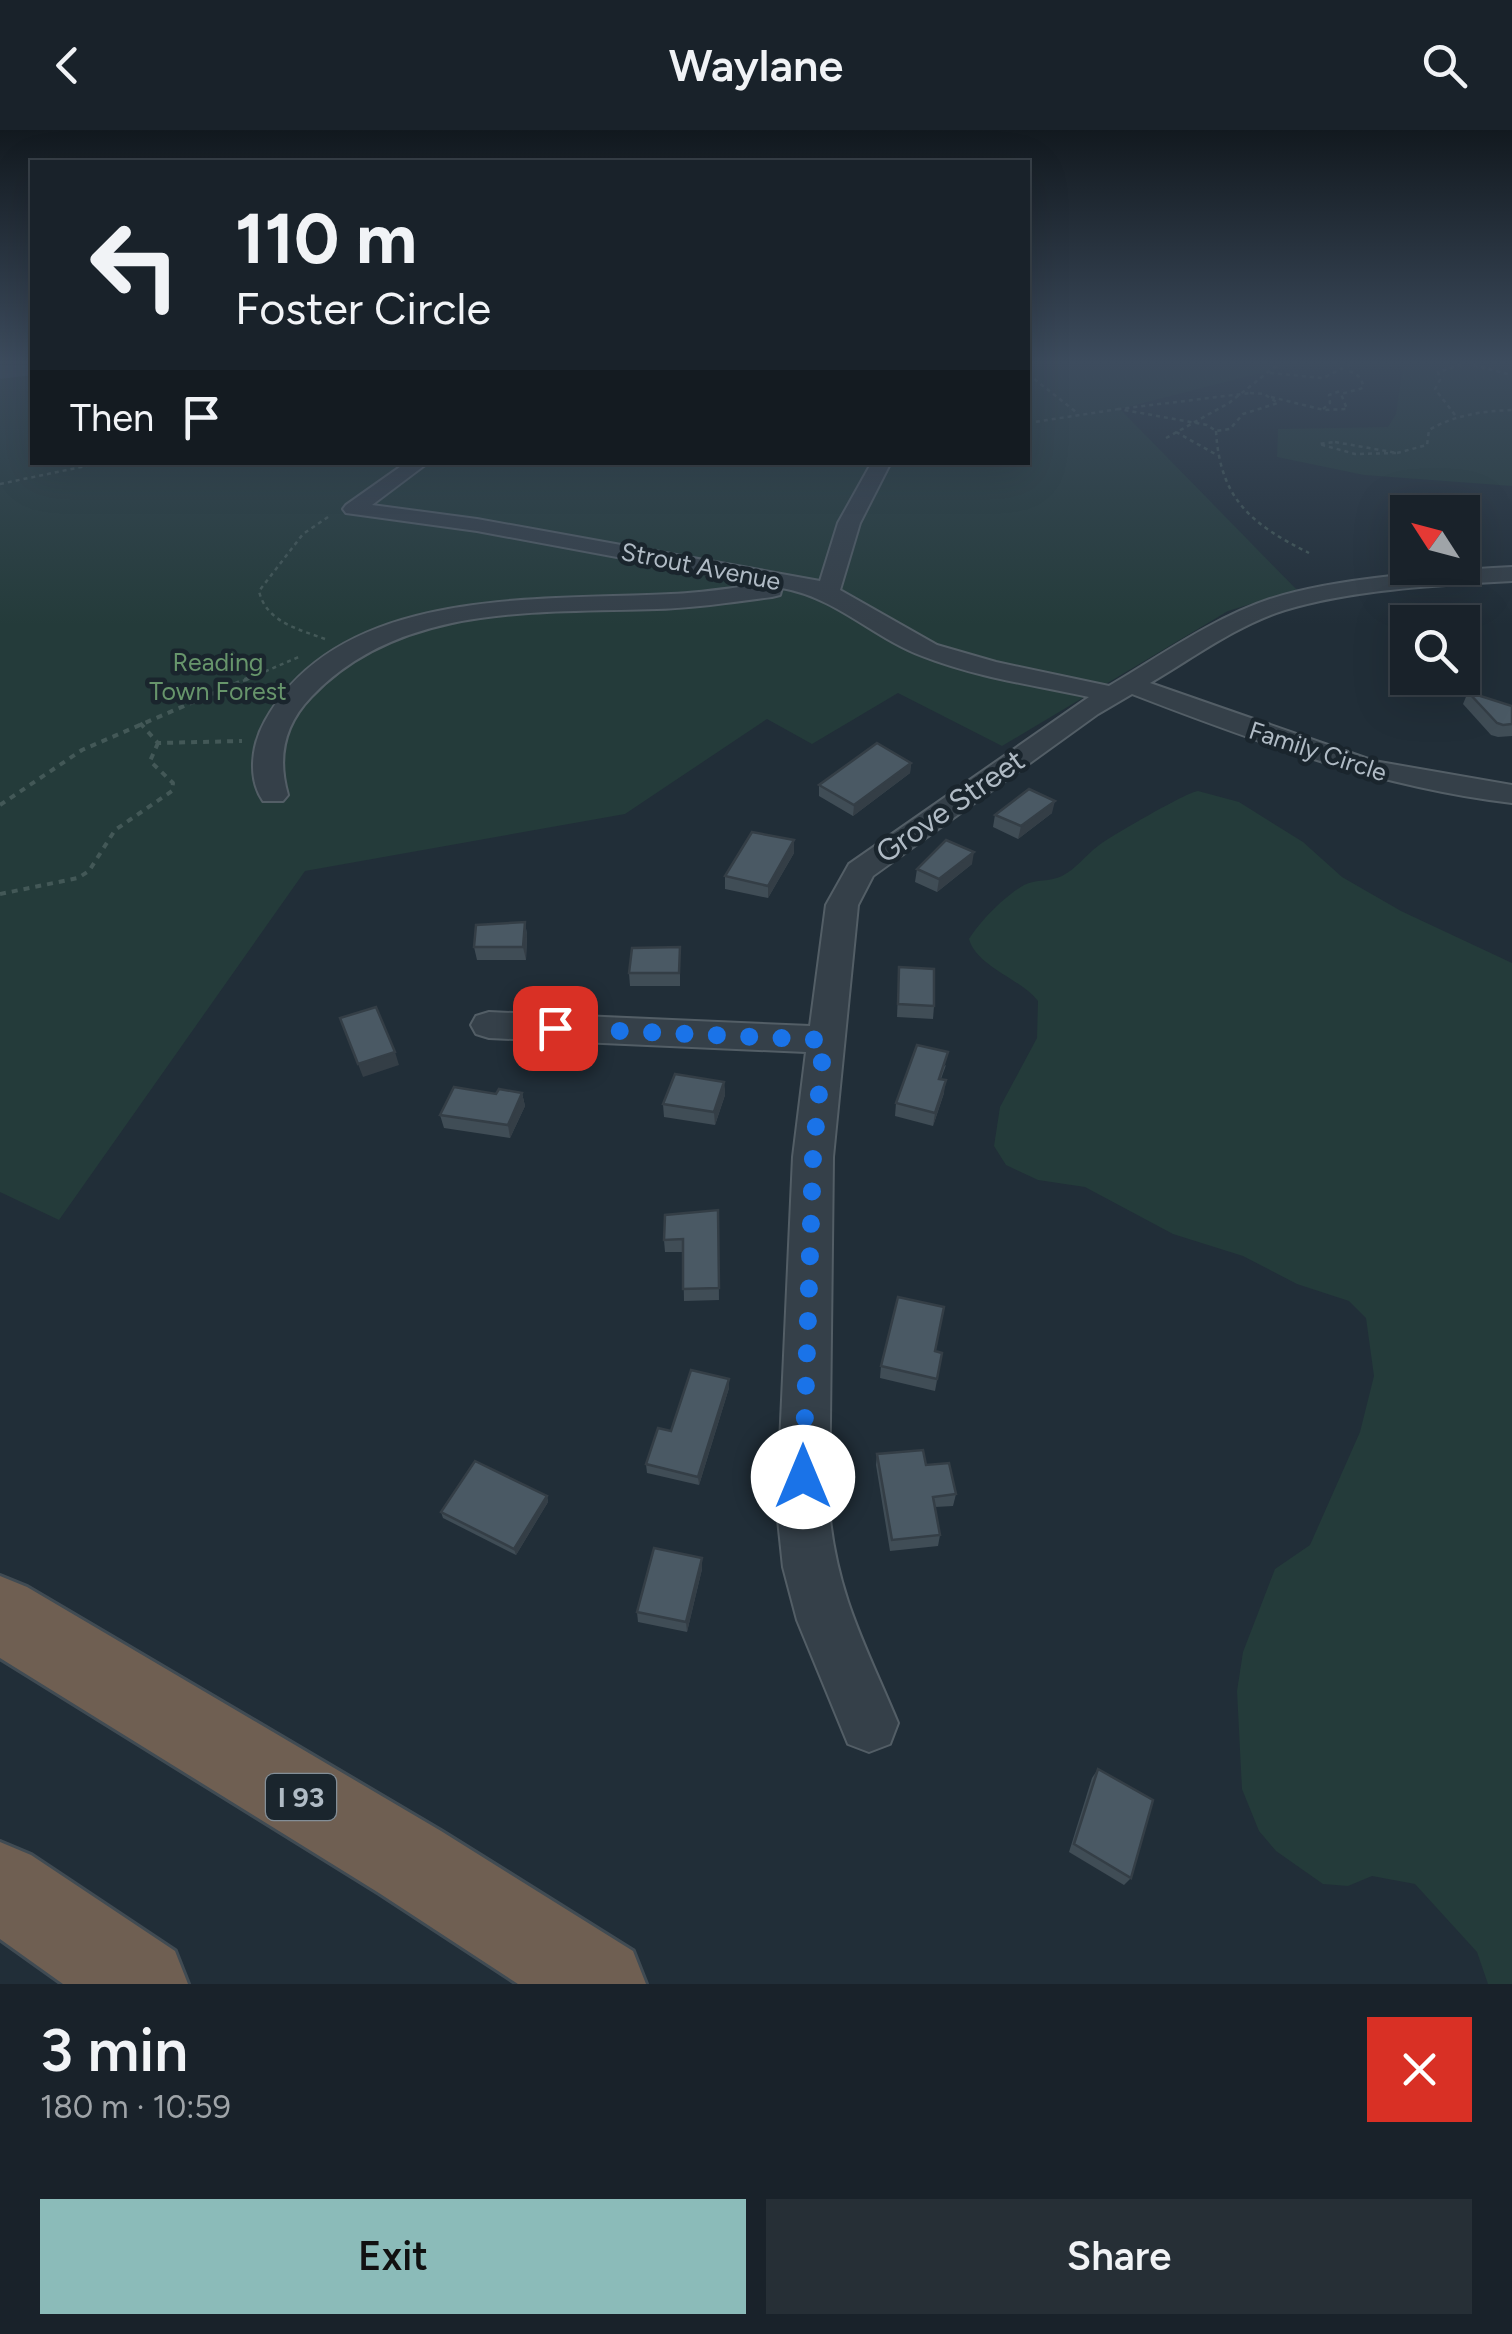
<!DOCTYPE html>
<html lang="en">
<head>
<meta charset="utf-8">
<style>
	:root { --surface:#19222a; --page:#262f36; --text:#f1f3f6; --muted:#9fa4a8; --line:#373f47; --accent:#8bbbb9 }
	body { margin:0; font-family:Figtree,sans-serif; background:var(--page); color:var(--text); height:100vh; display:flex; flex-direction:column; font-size:38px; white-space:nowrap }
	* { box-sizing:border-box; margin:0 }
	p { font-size:32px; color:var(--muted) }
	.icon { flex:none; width:55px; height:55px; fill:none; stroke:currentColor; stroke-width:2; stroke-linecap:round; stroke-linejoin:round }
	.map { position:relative; height:1854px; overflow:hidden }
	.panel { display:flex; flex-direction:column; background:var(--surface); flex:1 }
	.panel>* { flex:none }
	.banner { position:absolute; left:30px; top:30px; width:1000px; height:305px; border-radius:0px; box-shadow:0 10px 40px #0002,0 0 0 2px var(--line); background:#19222a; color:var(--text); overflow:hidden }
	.needle { width:65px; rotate:306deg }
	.fabs { position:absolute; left:1390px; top:365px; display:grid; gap:20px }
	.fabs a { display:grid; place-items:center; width:90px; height:90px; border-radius:0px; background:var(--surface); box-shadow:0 10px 40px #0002,0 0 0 2px var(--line); font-size:50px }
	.pin { position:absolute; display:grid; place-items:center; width:85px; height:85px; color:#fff; margin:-42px; border-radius:20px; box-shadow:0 5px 15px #0006 }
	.me { position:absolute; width:110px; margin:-55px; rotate:0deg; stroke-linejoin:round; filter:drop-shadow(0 0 8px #0008) }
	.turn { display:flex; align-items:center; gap:35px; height:210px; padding:0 40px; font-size:45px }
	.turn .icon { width:130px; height:130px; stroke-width:2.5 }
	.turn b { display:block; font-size:70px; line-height:85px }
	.then { display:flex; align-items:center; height:95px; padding:0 40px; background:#0003; gap:20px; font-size:38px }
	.round { display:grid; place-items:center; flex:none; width:105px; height:105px; border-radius:0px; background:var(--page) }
	.overview { display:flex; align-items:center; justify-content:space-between; height:170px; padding:0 40px }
	h1 { font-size:60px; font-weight:600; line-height:75px }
	.cta { display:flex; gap:20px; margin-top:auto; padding:20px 40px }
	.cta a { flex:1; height:115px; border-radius:0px; background:var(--accent); color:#111; font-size:40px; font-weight:600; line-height:115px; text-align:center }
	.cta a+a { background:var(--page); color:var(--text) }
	header { display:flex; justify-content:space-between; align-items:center; height:130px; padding:0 40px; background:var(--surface); font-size:45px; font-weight:600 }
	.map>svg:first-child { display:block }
	.green { fill:#243b3a }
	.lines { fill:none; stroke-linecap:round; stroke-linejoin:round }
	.river { fill:#354d5f; fill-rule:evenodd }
	.minor-casing { stroke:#535e66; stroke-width:4 }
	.highway-casing { stroke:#404b53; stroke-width:6 }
	.path-far1 { stroke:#435857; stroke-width:2.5; stroke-dasharray:4 4; stroke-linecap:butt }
	.path { stroke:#435857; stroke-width:4; stroke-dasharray:6 6; stroke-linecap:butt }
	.minor { fill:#354049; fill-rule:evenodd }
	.highway { fill:#6f5f52; fill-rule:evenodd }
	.wall { fill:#404d56 }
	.shaded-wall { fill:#343e46 }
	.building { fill:#4a5964; stroke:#343e46; stroke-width:2.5 }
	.route { stroke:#1a73e8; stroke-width:18; stroke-dasharray:0 32.4 }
	.labels { text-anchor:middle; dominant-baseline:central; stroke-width:9; stroke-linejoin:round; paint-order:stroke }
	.far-street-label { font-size:25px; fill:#b0bbc5; stroke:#1a252d }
	.far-park-label { font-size:25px; fill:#67956b; stroke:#1a252d }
	.shield { fill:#1a252d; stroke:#838e97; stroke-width:2.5 }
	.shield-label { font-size:28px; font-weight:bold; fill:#b0bbc5 }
	.street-label { font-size:30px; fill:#b0bbc5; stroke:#1a252d }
</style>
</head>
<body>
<header><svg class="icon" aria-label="back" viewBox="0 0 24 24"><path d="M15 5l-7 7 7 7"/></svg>Waylane<svg class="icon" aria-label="search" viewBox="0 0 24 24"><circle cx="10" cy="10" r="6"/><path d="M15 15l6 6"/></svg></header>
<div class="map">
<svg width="1512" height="1854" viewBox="0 0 1512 1854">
	<rect width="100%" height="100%" fill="#212e38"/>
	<g class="green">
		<path d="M0 235H32V332H1028V235H1291L1120 279 1297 460 1228 481 1002 616 898 563 812 614 767 589 625 684 305 741 59 1090 0 1062Z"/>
		<path d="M1403 235H1512V356L1364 345 1277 327 1278 299 1388 297 1396 284Z"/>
		<path d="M1198 661 1239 672 1303 712 1342 747 1401 781 1512 833V1854H1488L1477 1822 1415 1754 1372 1746 1348 1756 1323 1754 1276 1721 1259 1701 1242 1659 1237 1561 1243 1522 1275 1439 1310 1415 1360 1302 1374 1246 1366 1188 1349 1171 1297 1154 1243 1126 1173 1104 1085 1057 1038 1050 1006 1035 994 1016 1000 977 1037 908 1038 871C1020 848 977 837 969 809 981 790 1005 766 1024 755 1035 749 1051 752 1062 746 1076 739 1086 725 1098 716 1111 706 1187 662 1198 661Z"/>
	</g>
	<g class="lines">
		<path class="river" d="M0 235H32V245L0 249Z"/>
		<defs>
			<path id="minor" d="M407 332H429L372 375 477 389 820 451 838 393 872 332H891L860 393 840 460 937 515 996 532 1109 556C1160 526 1213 488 1270 469 1338 447 1440 441 1512 437V451C1440 455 1354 459 1285 480 1237 495 1193 528 1150 553L1374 631 1512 655V673C1379 657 1256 612 1132 564L1098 584 873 746 858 775 833 1027 829 1380C837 1466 866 1516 898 1593L890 1614 869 1622 848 1614 797 1490 783 1437 777 1380 793 1027 806 922 489 908 476 904 471 895 476 886 489 882 810 896 826 775 849 734 1089 567C1033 555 975 547 922 526 872 507 837 468 782 458L780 465 772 467C734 472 696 478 657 479 538 483 400 473 311 567 284 595 277 627 288 665L283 671H263C247 648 252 614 265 591 340 455 540 471 671 464 701 463 732 458 762 454L477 401 346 383 343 379 346 375Z"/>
			<g id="highway">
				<path d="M0 1446 27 1457 441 1701 633 1821 646 1854H518L379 1763 0 1528Z"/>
				<path d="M0 1712 31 1725 175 1821 188 1854H63L0 1809Z"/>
			</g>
		</defs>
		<use href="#minor" class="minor-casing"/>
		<use href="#highway" class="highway-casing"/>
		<g class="path-far1">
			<path d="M1473 235 1512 245"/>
			<path d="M1270 243 1323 248 1349 235"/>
			<path d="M1028 244 1076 282"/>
			<path d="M1250 263 1264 264 1278 273 1243 284 1230 299 1216 301 1207 295 1119 279Z"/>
			<path d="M1271 267 1324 280 1347 279 1341 264 1363 258C1363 247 1356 243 1346 240"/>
			<path d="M1323 279 1330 273 1329 265 1343 260"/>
			<path d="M1455 285 1435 259 1440 250 1438 242 1461 235"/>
			<path d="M1028 293 1119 279"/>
			<path d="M1216 301C1220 369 1251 394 1309 423"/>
			<path d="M1176 302 1217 325"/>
			<path d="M1166 308 1229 273 1277 235"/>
			<path d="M1335 312 1397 323 1355 324 1319 314Z"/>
			<path d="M1397 323 1427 315 1429 300C1455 285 1482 281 1512 280"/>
			<path d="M0 354 105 332"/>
			<path d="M325 509C298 499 266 492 259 461L303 404 331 385"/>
			<path d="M243 551 301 526"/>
		</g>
		<g class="path">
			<path d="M140 593 158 613 242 611"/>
			<path d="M0 675 82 620 249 548"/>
			<path d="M0 764 78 748 89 741 115 700 172 661 173 653 150 631 158 613"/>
		</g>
		<use href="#minor" class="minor"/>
		<use href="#highway" class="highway"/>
	</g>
	<g class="wall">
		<path d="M1468 562 1512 576V606L1498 607 1491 605 1463 574Z"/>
		<path d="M911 633 910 643 853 686 819 666V655Z"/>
		<path d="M1052 683 1018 709 993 697 995 685Z"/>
		<path d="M794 710V723L768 768 725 759V746Z"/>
		<path d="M972 734 937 762 915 752 917 739Z"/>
		<path d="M525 792 527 805 526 830H477L474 817Z"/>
		<path d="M680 817V856H630L629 843Z"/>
		<path d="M899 837 934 876 933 889 897 887Z"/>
		<path d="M946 935 941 949 944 963 933 996 895 986 896 973Z"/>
		<path d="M724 952 725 965 715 995 664 987 663 974Z"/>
		<path d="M522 963 525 976 510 1008 444 998 440 985 496 964Z"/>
		<path d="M718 1080 719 1170 684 1171 683 1122H665L664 1110Z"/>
		<path d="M935 1221 942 1223 935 1261 880 1248 881 1236Z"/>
		<path d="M729 1249V1258L699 1355 647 1343 646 1334 671 1301Z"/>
		<path d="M877 1324 926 1335 956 1364 953 1376 935 1377 940 1405 938 1416 890 1421 876 1335Z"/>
		<path d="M547 1366 548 1372 516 1425 443 1388 441 1382Z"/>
		<path d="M702 1428V1439L687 1502 638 1492 637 1482Z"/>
		<path d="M1098 1639 1131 1748 1124 1755 1069 1722 1092 1648Z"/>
	</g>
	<g class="shaded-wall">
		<path d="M911 633 910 643 853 686 854 675Z"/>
		<path d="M1055 671 1052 683 1018 709 1021 696Z"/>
		<path d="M794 710V723L768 768V756Z"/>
		<path d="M974 722 972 734 937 762 939 749Z"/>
		<path d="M525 792 527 805 526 830 523 817Z"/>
		<path d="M395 922 399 935 363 947 358 934Z"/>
		<path d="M946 950 944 963 933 996 935 983Z"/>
		<path d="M724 952 725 965 715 995 714 982Z"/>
		<path d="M522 963 525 976 510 1008 508 995Z"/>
		<path d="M729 1249V1258L699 1355 698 1347Z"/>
		<path d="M547 1366 548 1372 516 1425 514 1419Z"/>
		<path d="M702 1428V1439L687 1502 686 1492Z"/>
	</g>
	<g class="building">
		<path d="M1468 562 1512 576V594L1503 595 1497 593Z"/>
		<path d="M877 613 911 633 854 675 819 655Z"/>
		<path d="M1029 659 1055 671 1021 696 995 685Z"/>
		<path d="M752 702 794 710 768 756 725 746Z"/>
		<path d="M946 710 974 722 939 749 917 739Z"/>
		<path d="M525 792 523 817H474L476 795Z"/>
		<path d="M680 817 679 843H629L632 818Z"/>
		<path d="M899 837 934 839V876L898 874Z"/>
		<path d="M376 877 395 922 358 934 340 888Z"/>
		<path d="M917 915 948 922 939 949 946 950 935 983 896 973Z"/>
		<path d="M675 944 724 952 714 982 663 974Z"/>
		<path d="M454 957 496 964 499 959 522 963 508 995 440 985Z"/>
		<path d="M718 1080 719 1158 683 1159V1109L664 1110 665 1085Z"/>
		<path d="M898 1167 944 1177 935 1221 942 1223 937 1249 881 1236Z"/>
		<path d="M691 1240 729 1249 698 1347 646 1334 658 1298 671 1301Z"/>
		<path d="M923 1320 926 1335 949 1333 956 1364 933 1367 940 1405 892 1410 877 1324Z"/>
		<path d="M475 1331 547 1366 514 1419 441 1382Z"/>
		<path d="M654 1418 702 1428 686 1492 637 1482Z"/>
		<path d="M1098 1639 1153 1670 1131 1748 1074 1714Z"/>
	</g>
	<linearGradient id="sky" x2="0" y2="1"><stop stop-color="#12191f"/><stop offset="0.47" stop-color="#3d4c5e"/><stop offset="1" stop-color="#3d4c5e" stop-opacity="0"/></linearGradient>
	<rect width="1512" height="495" fill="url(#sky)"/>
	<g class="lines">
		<path class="route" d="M555 898 824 910 813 1027 803 1347"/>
	</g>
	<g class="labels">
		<g class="far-street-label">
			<text transform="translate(701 436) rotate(11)">Strout Avenue</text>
			<text transform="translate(1318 621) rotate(18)">Family Circle</text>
		</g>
		<g class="far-park-label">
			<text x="218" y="532">Reading<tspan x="218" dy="29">Town Forest</tspan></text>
		</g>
		<rect class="shield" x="266" y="1644" width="70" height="46" rx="8"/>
		<g class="shield-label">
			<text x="301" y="1667">I 93</text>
		</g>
		<g class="street-label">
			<text transform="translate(950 676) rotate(-35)">Grove Street</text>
		</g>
	</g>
</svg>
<div class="fabs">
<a><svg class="needle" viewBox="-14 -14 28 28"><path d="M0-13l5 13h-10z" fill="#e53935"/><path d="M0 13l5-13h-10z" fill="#9fa4a8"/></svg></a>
<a><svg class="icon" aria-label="search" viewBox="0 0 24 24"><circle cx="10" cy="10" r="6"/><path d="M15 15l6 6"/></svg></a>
</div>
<div class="pin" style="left:555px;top:898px;background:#d93025"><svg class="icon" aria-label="arrive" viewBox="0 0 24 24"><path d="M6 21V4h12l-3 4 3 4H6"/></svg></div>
<svg class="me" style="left:803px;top:1347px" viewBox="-20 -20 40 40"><circle r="19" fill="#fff"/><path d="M0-13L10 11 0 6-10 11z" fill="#1a73e8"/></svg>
<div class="banner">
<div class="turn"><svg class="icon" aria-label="left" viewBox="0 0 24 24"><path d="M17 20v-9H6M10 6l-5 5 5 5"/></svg><div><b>110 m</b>Foster Circle</div></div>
<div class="then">Then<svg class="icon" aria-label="arrive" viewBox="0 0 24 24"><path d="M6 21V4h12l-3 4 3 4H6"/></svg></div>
</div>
</div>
<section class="panel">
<div class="overview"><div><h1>3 min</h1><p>180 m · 10:59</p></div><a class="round" style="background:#d93025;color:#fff"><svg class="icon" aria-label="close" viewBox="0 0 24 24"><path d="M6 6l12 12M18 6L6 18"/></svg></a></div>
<div class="cta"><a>Exit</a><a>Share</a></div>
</section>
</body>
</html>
